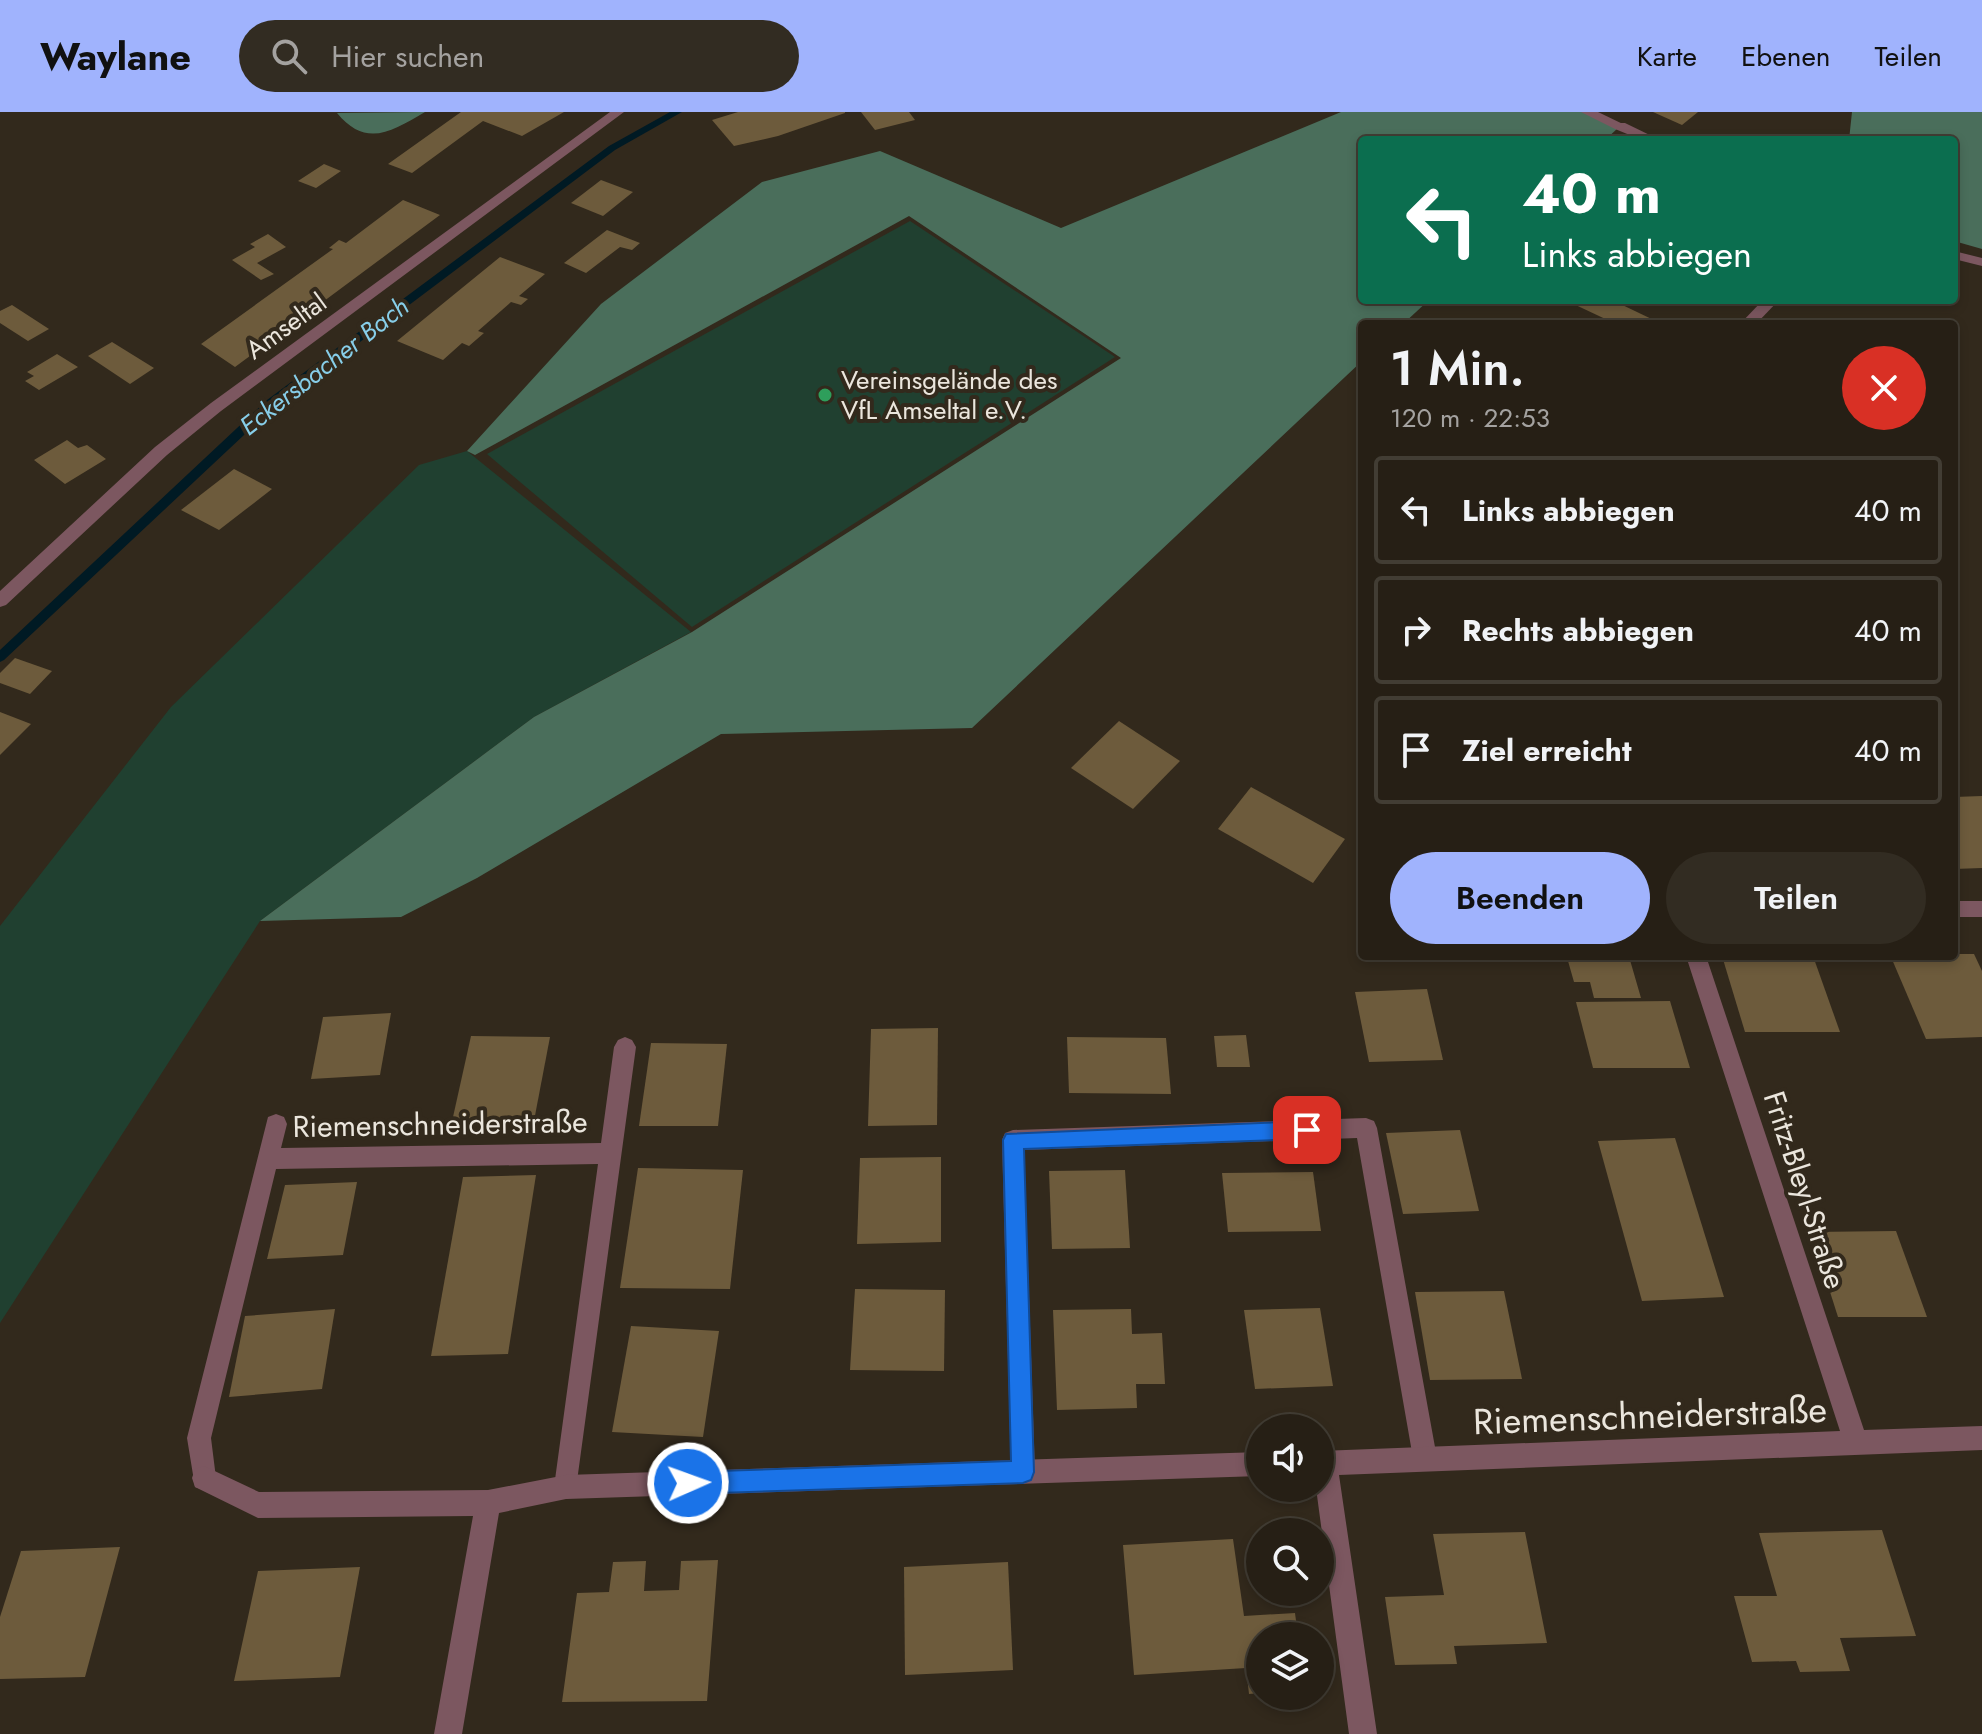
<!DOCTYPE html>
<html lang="de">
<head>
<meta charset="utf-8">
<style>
	:root { --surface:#261f15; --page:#322c22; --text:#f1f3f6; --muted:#a4a2a0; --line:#423d34; --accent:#a0b3fd }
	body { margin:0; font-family:Jost,sans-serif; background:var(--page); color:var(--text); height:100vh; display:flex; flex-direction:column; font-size:30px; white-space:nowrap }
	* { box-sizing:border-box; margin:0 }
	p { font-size:26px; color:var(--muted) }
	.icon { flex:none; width:44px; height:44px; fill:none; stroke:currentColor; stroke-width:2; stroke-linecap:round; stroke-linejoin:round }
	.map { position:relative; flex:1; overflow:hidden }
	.details { position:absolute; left:1358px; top:208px; width:600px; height:640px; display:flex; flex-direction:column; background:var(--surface); border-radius:8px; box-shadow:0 4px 12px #0003,0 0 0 2px var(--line) }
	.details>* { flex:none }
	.top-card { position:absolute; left:1358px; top:24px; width:600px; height:168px; border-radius:8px; box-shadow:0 4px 12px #0003,0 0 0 2px var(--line); background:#0b6e4f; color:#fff; overflow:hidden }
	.controls { position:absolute; left:1246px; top:1302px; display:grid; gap:16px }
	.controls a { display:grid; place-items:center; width:88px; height:88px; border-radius:50%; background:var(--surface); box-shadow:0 4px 12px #0003,0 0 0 2px var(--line); font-size:40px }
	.pin { position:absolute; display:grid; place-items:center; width:68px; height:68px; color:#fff; margin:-34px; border-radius:16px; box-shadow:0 4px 12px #0006 }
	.me { position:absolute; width:88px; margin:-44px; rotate:88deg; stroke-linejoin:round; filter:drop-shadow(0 0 6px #0008) }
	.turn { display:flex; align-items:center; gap:28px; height:168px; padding:0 32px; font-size:36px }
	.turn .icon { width:104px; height:104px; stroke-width:2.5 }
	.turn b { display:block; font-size:56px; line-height:68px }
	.round { display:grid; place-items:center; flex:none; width:84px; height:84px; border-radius:42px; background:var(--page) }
	.overview { display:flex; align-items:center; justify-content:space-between; height:136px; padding:0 32px }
	h1 { font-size:48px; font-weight:600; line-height:60px }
	.primary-button { display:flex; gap:16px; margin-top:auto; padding:16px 32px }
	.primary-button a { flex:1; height:92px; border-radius:48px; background:var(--accent); color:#111; font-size:32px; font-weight:600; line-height:92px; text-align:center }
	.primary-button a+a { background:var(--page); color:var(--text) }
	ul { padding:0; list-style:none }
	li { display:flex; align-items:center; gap:24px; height:108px; margin:0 16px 12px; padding:0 16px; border:4px solid var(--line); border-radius:8px }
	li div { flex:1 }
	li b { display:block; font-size:30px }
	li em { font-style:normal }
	header { display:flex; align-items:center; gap:48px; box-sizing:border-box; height:112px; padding:0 40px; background:var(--accent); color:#111 }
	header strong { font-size:38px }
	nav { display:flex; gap:44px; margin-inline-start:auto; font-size:28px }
	.search { width:560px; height:72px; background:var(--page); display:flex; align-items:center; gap:20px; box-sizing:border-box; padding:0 28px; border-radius:44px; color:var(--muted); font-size:30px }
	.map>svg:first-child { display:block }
	.green { fill:#204030 }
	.forest { fill:#4a6e5b }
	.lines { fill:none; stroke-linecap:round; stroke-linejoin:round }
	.stream { fill:#001a24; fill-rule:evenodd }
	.building { fill:#6d5b3c }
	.service { fill:#7c5760; fill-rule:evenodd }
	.minor { fill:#7c5760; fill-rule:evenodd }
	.route { fill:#1a73e8; stroke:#114b97; stroke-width:2 }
	.leisure-dot { fill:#2e9e5b; stroke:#32291c; stroke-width:3 }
	.labels { text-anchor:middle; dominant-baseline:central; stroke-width:8; stroke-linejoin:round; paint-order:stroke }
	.far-street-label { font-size:26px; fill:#ebe6dd; stroke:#32291c }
	.far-water-label { font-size:26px; font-style:italic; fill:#87cee9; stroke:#32291c }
	.far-poi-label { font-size:26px; fill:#ebe6dd; stroke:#32291c; text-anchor:start }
	.street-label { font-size:30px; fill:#ebe6dd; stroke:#32291c }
	.near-street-label { font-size:36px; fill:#ebe6dd; stroke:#32291c }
</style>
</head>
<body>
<header>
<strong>Waylane</strong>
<div class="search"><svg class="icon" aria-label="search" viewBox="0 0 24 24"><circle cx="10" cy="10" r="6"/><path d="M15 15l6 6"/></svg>Hier suchen</div>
<nav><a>Karte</a><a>Ebenen</a><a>Teilen</a></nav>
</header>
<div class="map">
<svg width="1982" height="1622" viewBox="0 0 1982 1622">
	<rect width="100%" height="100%" fill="#32291c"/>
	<g class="green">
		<path d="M910 109 1115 245 692 515 487 342Z"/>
		<path d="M467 339 691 520 534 605 260 809 0 1211V814L171 595 419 353Z"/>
	</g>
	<g class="forest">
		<path d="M425 0C391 20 366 36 337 1Z"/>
		<path d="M1341 0H1596L1618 16 1605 28H1362V188H1429L1403 212H1362V249L972 616 721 622 477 766 401 805 260 809 534 605 692 520 1121 246 909 104 475 343 467 339 601 192 762 70 880 39 1061 116Z"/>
		<path d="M1852 0H1982V137L1954 129V28H1849Z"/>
	</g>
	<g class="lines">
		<path class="stream" d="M670 0H682L615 38 275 294 4 548 0 550V538L267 288 609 34Z"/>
	</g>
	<g class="building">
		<path d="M461 0H564L522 24 483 9 412 61 388 52Z"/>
		<path d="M738 0H845V1L778 24 734 34 712 8Z"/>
		<path d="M861 0H909L915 8 875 18Z"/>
		<path d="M1653 0H1698L1682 13Z"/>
		<path d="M324 52 341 59 316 76 298 69Z"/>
		<path d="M601 68 633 80 603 104 571 91Z"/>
		<path d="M403 88 440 103 235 255 201 232 333 137 329 136 339 128 346 131Z"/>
		<path d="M607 118 640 131 632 138 620 135 586 161 564 151Z"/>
		<path d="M268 122 286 135 257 151 274 162 261 168 232 148 255 135 250 132Z"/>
		<path d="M500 145 545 162 519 184 528 187 521 193 511 190 478 219 484 221 469 234 462 231 443 248 397 229Z"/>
		<path d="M1565 188H1612L1662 212H1616Z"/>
		<path d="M12 193 49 217 28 229 0 211V199Z"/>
		<path d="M112 230 154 256 130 272 88 244Z"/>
		<path d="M57 242 78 255 39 278 25 269 34 264 27 260Z"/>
		<path d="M67 328 78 336 87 333 106 347 65 372 34 348Z"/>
		<path d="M234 357 272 377 219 418 181 398Z"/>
		<path d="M15 546 52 559 30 582 0 571V561Z"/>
		<path d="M0 600 31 612 0 643Z"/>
		<path d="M1119 609 1180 649 1133 697 1071 656Z"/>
		<path d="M1251 675 1345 727 1313 771 1218 717Z"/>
		<path d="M1982 684V756L1954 757V685Z"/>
		<path d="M1954 842H1974L1982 859V925L1926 927 1891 845Z"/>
		<path d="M1722 844H1813L1840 920H1745Z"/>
		<path d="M1630 848 1641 886H1594L1590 870H1574L1568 849Z"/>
		<path d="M1427 877 1443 948 1369 950 1355 880Z"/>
		<path d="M1670 889 1690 956H1593L1576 890Z"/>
		<path d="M391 901 380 963 311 967 323 905Z"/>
		<path d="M938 916 937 1013 868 1014 871 917Z"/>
		<path d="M1246 923 1250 955H1217L1214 924Z"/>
		<path d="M471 924 550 925 533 1014H451Z"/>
		<path d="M1067 925 1166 926 1171 982 1069 981Z"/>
		<path d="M651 931 727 932 718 1014H639Z"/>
		<path d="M1460 1018 1479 1099 1403 1102 1386 1021Z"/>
		<path d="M1675 1026 1724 1185 1642 1189 1598 1029Z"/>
		<path d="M941 1045V1130L857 1132 860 1046Z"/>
		<path d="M638 1056 743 1058 730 1177 620 1176Z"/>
		<path d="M1125 1058 1130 1136 1052 1137 1049 1059Z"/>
		<path d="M1313 1060 1321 1119 1228 1120 1222 1061Z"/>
		<path d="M536 1063 508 1242 431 1244 463 1065Z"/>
		<path d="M357 1070 343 1143 267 1147 285 1073Z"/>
		<path d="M1896 1119 1927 1205H1838L1811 1120Z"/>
		<path d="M855 1177 945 1178 944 1259 850 1258Z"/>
		<path d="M1504 1179 1522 1267 1430 1268 1415 1180Z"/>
		<path d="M1320 1196 1333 1274 1255 1277 1244 1198Z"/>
		<path d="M335 1197 322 1277 229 1285 245 1204Z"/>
		<path d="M1131 1197 1132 1222 1162 1221 1165 1272H1136L1137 1296 1057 1298 1053 1198Z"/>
		<path d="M631 1214 719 1219 703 1325 612 1320Z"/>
		<path d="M1882 1418 1916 1524 1840 1526 1850 1559 1800 1560 1796 1549 1752 1550 1734 1484H1777L1759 1421Z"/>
		<path d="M1525 1420 1547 1531 1454 1534 1457 1552 1395 1553 1385 1485 1444 1483 1433 1422Z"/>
		<path d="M1233 1427 1244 1504 1295 1501 1298 1524H1260V1581L1249 1582 1246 1556 1134 1563 1123 1433Z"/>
		<path d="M120 1435 85 1565 0 1567V1505L21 1439Z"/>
		<path d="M718 1448 707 1589 562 1590 577 1481 609 1480 613 1450 646 1449 644 1479 679 1478 681 1449Z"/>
		<path d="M1008 1450 1013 1558 905 1563 904 1455Z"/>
		<path d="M360 1455 340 1565 234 1569 258 1459Z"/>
	</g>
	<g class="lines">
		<g class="service">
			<path d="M1581 0H1598L1627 14 1615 17Z"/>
			<path d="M625 925 632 928 636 935 575 1384 566 1387 557 1384 554 1375 598 1052 276 1057 211 1326 216 1366 213 1375 204 1378 195 1375 187 1326 268 1005 276 1002 284 1005 287 1012 281 1036 601 1031 614 935 618 928Z"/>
			<path d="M1366 1006 1374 1009 1377 1016 1437 1346 1434 1355 1425 1358 1416 1355 1413 1346 1357 1026 1024 1038 1035 1360 1032 1369 1023 1372 1014 1369 1011 1360 1002 1028 1005 1021 1013 1018Z"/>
		</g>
		<g class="minor">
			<path d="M610 0H624L221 299 167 343 6 493 0 495V479L155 335 211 291Z"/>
			<path d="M1615 11H1625L1660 28H1642L1615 17Z"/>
			<path d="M1954 139 1982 146V154L1954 147Z"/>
			<path d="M1763 188H1779L1756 212H1740Z"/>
			<rect x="1954" y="789" width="28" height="16"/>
			<path d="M1686 844H1706L1864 1318 1982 1314V1338L1339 1363 1377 1622H1349L1316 1376H1320V1339L1840 1319Z"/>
			<path d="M1260 1340V1364L566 1387 499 1401 462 1622H434L473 1404 258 1406 195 1375 192 1366 195 1357 204 1354 259 1380 488 1378 566 1363Z"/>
		</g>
	</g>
	<path class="route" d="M1307 1009 1314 1012 1317 1018 1314 1025 1307 1027 1024 1037 1034 1360 1031 1368 1023 1371 688 1382 680 1379 676 1371 680 1363 688 1360 1011 1349 1003 1028 1006 1022Z"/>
	<circle class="leisure-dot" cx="825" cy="283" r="8"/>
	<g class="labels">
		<g class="far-street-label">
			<text transform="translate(286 214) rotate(-36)">Amseltal</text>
		</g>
		<g class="far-water-label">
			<text transform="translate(324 254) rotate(-38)">Eckersbacher Bach</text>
		</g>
		<g class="far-poi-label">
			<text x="841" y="268">Vereinsgelände des<tspan x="841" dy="30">VfL Amseltal e.V.</tspan></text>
		</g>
		<g class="street-label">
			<text transform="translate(440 1012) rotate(-1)">Riemenschneiderstraße</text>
			<text transform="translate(1805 1078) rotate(72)">Fritz-Bleyl-Straße</text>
		</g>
		<g class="near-street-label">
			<text transform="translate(1650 1303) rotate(-2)">Riemenschneiderstraße</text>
		</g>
	</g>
</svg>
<div class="controls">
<a><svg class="icon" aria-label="sound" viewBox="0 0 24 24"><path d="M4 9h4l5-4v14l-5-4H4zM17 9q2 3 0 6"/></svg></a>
<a><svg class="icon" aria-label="search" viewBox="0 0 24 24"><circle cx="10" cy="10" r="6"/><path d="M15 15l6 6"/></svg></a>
<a><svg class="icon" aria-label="layers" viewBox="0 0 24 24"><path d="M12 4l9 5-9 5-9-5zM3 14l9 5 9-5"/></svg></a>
</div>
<div class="pin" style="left:1307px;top:1018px;background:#d93025"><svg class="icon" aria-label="arrive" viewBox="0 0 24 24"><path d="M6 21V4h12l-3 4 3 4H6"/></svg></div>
<svg class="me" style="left:688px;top:1371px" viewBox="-20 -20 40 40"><circle r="17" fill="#1a73e8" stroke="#fff" stroke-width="3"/><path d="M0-11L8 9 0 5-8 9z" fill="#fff"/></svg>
<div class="top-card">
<div class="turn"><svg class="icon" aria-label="left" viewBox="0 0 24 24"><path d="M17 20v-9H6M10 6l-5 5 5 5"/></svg><div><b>40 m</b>Links abbiegen</div></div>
</div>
<section class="details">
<div class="overview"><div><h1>1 Min.</h1><p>120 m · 22:53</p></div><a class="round" style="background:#d93025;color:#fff"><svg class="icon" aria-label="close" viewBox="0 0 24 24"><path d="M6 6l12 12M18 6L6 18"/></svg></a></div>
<ul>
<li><svg class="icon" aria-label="left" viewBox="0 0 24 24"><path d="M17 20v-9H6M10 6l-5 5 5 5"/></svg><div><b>Links abbiegen</b></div><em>40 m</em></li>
<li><svg class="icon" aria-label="right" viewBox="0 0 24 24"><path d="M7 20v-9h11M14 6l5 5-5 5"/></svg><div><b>Rechts abbiegen</b></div><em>40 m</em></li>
<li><svg class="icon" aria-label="arrive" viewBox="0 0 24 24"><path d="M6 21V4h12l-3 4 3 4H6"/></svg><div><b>Ziel erreicht</b></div><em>40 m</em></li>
</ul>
<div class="primary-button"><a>Beenden</a><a>Teilen</a></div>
</section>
</div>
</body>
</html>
